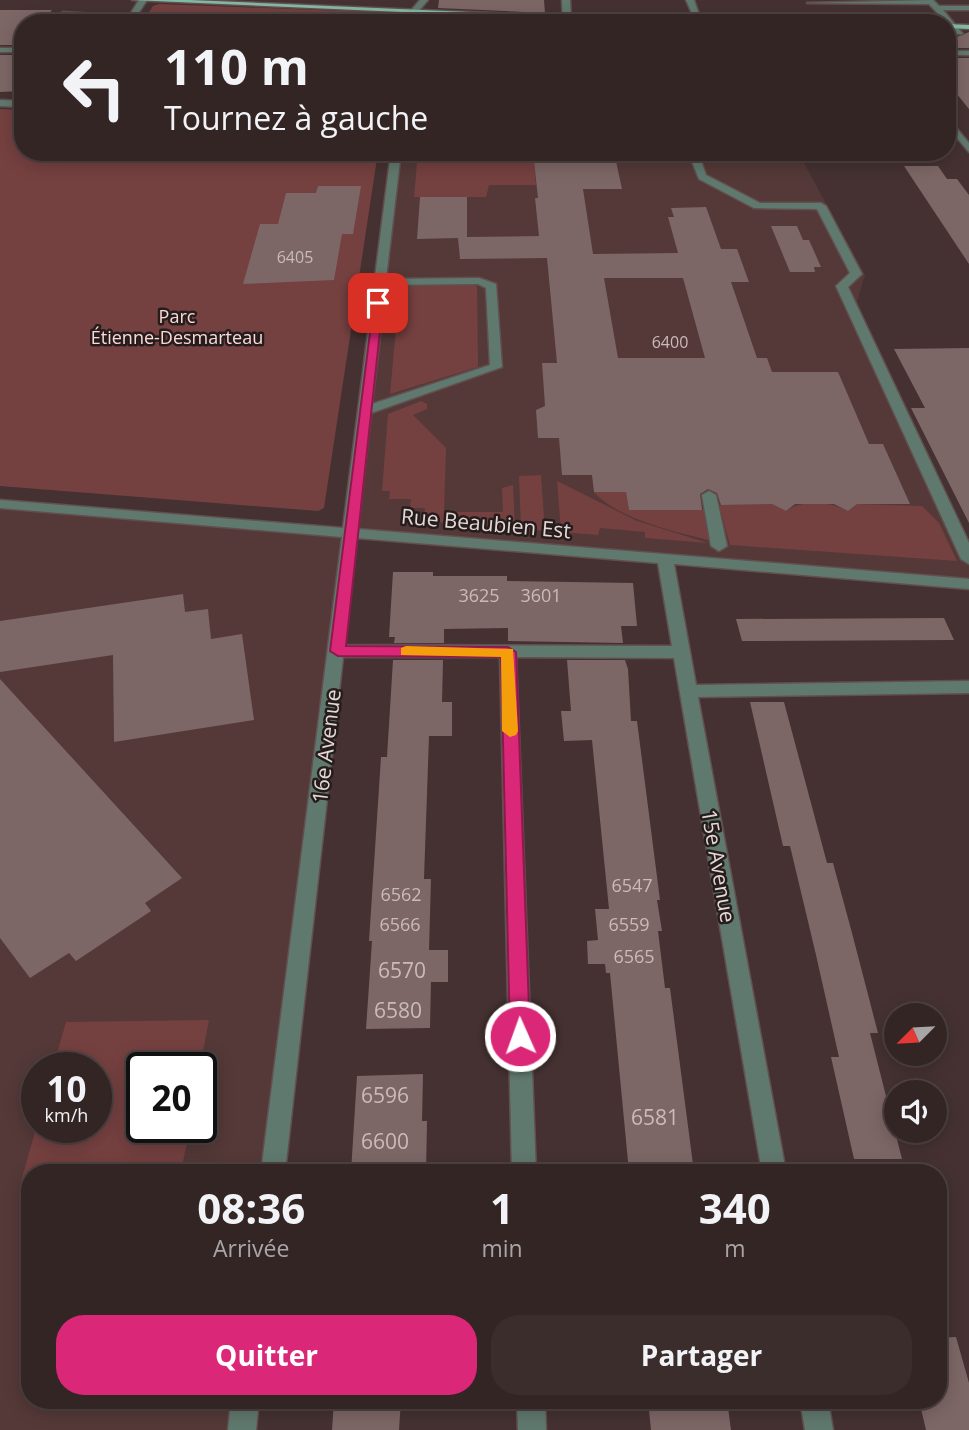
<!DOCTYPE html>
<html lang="fr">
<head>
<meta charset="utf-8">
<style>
	:root { --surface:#342525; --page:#3c2d2d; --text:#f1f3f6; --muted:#a9a5a7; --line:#4e4242; --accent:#db2777 }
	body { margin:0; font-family:"Open Sans",sans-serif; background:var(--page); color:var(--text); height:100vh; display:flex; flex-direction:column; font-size:26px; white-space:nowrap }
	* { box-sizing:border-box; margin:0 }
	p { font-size:23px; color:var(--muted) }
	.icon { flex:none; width:38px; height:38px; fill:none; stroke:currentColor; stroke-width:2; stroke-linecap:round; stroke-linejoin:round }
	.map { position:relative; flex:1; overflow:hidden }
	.details { position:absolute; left:21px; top:1164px; width:926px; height:245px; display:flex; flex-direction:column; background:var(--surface); border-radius:28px; box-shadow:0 4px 18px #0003,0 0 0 2px var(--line) }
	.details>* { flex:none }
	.hud { position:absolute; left:14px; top:14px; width:942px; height:147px; border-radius:28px; box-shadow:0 4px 18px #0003,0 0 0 2px var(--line); background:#342525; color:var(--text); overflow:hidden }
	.needle { width:46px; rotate:246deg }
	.fabs { position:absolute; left:884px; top:1003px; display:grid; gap:14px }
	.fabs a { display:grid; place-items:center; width:63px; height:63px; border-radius:50%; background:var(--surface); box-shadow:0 4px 18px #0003,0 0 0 2px var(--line); font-size:35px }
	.speed { position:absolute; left:21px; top:1052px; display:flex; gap:14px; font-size:35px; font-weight:700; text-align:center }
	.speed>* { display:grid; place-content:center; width:91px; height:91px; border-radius:50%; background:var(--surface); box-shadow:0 4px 18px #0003,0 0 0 2px var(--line); line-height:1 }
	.speed small { font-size:18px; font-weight:400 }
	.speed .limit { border:4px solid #111; border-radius:10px; background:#fff; color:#111 }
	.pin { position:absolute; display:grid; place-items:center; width:60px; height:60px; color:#fff; margin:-30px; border-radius:14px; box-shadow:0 4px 10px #0006 }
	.me { position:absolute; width:77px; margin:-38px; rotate:358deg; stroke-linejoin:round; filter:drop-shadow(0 0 5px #0008) }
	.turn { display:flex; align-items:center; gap:24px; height:147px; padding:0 35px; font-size:32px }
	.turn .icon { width:91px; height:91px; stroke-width:2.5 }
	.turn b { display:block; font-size:49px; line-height:60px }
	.eta { display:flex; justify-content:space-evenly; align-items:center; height:119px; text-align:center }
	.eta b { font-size:42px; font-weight:700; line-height:49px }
	.button { display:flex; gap:14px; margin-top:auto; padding:14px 35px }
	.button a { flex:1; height:80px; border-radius:28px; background:var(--accent); color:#fff; font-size:28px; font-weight:700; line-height:80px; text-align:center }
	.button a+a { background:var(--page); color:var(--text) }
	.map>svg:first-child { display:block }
	.built { fill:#543938; fill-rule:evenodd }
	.green { fill:#754040 }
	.building { fill:#7d6666; fill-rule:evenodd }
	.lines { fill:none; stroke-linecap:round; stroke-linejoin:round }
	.minor-casing { stroke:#624f4f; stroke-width:3 }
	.major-casing { stroke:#624f4f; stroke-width:3 }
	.minor { fill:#60796e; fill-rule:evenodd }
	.major { fill:#84b9a3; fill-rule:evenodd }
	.route { fill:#db2777; stroke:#8e194d; stroke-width:2 }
	.slow { fill:#f59e0b }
	.labels { text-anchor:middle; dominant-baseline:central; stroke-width:5; stroke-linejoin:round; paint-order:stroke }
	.far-number-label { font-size:16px; fill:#cabbba }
	.far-park-label { font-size:18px; fill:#fdd8d7; stroke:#251c1c }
	.number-label { font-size:18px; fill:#cabbba }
	.street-label { font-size:21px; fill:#e4d7d6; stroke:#251c1c }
	.near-number-label { font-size:21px; fill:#cabbba }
</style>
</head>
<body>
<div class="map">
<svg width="969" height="1430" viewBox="0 0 969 1430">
	<rect width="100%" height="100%" fill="#453131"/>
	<path class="built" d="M396 152H798L865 275 857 302 969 544V584L352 533 274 1172H30V1400H247L243 1430H0V504L352 533ZM37 1068H96V1127H37ZM142 1068H201V1127H142Z"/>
	<g class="green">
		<path d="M159 4 395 13 399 15 397 23H142L153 6Z"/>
		<path d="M0 109 23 110V152H378L324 508 318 511 0 486Z"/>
		<path d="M418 152H533L536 185H489L486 197H414Z"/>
		<path d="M470 283 477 287 478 367 390 394 400 284Z"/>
		<path d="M421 401 427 404V409L413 415 446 448 444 512H503L502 488 513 485 515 528 424 521 425 508H410L411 499H389L390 491H382L388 414Z"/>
		<path d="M541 475 545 531 521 529 519 476Z"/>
		<path d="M557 481 637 521 708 543 645 538V532L600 528 598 535 561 532Z"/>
		<path d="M594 492H626L629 510H706L713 541C679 533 617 519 594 492Z"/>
		<path d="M772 504 786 511C803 499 830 502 848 511L857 504 922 506 939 523 957 561 730 545 719 505Z"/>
		<path d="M209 1020 200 1067 142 1068V1127H190L181 1172H30V1181H21L37 1125 96 1127V1068L53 1067 66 1022Z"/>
	</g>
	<g class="building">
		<path d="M439 0H544L545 13 438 8Z"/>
		<path d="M0 10H52L41 23H23V45H0Z"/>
		<path d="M438 16 545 21V23H437Z"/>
		<path d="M947 31 957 37 969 32V48H947Z"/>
		<path d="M0 55H23V91L0 92Z"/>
		<path d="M947 58H969V109L947 82Z"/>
		<path d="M533 152H614L622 189H583L593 254 678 253 668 217H674L671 208 706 207 721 249H737L749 282H731L757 358H767L772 372H838L869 444H883L910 504H857L848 511 834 504H795L786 511 772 504 721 505 717 493 708 489 700 494 702 510H629L626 492H594L592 475H562L559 438H538L536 410 545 406 542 363H557L547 258 460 259 458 238 417 239 420 197H467V237L539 236 535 198H538ZM604 278H683L705 358H618Z"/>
		<path d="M904 166H938L947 179H957L969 195V264Z"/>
		<path d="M318 186H361L353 234H342L334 280 243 284 260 224H278L286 193H316Z"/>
		<path d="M771 226H797L803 240H809L821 267H814L815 272H790Z"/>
		<path d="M969 348V523L911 408H925L894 349Z"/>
		<path d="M393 572H433V576H507V581L633 583 637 626H621L623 643 508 641V628L444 629V643H394L395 637H389Z"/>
		<path d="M183 594 185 612 208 609 211 639 242 634 254 720 114 742 113 655 0 672V621Z"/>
		<path d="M944 618 954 640 742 641 736 619Z"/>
		<path d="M393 660H443L442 702H452V736H429L424 879H431L429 950H448V982H431L430 1028 366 1029 372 941H369L381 757H387Z"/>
		<path d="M567 660H625L628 669 631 721H637L660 900H657L662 931H658L665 988H670L694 1172H629L610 973H606L605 964H588L587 941 598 940 595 909H609L592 740 564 741 561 711H571Z"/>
		<path d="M0 679 182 878 145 903 151 911 76 961 69 953 30 978 0 938Z"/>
		<path d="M750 702H784L827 863H833L852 933 878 1033H870L902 1159H854L831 1057H839L816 955 790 846H783Z"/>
		<path d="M423 1074 422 1121H427L426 1172H351L357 1076Z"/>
		<path d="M956 1337 969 1383V1430H926L919 1400H938V1338Z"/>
		<path d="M334 1400H401L399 1430H332Z"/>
		<path d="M648 1400H727L731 1430H651Z"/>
	</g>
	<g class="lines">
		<defs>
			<g id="minor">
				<path d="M139 0H147L132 23 59 14 63 12 129 16Z"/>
				<path d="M420 0H428L416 14 415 23H407L408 14Z"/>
				<path d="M562 0H570L571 23H563Z"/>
				<path d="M686 0H694L702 23H696Z"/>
				<path d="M933 0 939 6H969V10H943L963 34H957L929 4 807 3Z"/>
				<rect x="0" y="48" width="23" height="4"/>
				<rect x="947" y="51" width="22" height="4"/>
				<path d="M0 100 23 101V107L0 106Z"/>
				<path d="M947 117 969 143V152L947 126Z"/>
				<path d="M391 152H401L386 279 479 278 496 284 502 367 371 413 358 529 969 579V589L674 564 696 685 969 681V693L698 697 786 1172H762L674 658 516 657 536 1172H512L500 657H343L285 1172H261L342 537 0 508V500L343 528ZM478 284 486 288 490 365 372 404 386 285ZM357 538 658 563 672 646 345 645Z"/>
				<path d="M688 152H698L706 175 760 203H821L826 206 862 274 848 287 969 543V564L961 559 836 286 850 273 817 209 754 208 699 179Z"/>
				<path d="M709 491 716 495 727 546 719 551 711 546 702 495Z"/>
				<path d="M231 1400H259L256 1430H228Z"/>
				<path d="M517 1400H545L546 1430H518Z"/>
				<path d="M800 1400H828L833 1430H805Z"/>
			</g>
			<g id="major">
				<path d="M132 0H190L721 23H654Z"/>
				<path d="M701 14 864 21 868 23 704 18Z"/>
				<path d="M947 24 969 25V29L947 28Z"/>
			</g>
		</defs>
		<use href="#minor" class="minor-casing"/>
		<use href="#major" class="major-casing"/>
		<use href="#minor" class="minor"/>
		<use href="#major" class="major"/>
	</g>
	<path class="route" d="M374 301 383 303 346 646 508 647 516 652 530 1036 527 1042 520 1045 513 1042 510 1036 501 657 338 656 330 651Z"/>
	<path class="slow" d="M406 646 513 649 518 731 516 735 510 737 502 731 501 657 401 655V648Z"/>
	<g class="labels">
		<g class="far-number-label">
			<text x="295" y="257">6405</text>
			<text x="670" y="342">6400</text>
		</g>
		<g class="far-park-label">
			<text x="177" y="316">Parc<tspan x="177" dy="21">Étienne-Desmarteau</tspan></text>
		</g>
		<g class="number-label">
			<text x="479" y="595">3625</text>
			<text x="541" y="595">3601</text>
			<text x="632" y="885">6547</text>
			<text x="401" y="894">6562</text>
			<text x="400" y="924">6566</text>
			<text x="629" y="924">6559</text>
			<text x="634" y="956">6565</text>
		</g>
		<g class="street-label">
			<text transform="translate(486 523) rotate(5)">Rue Beaubien Est</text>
			<text transform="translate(326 746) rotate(-83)">16e Avenue</text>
			<text transform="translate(719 866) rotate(80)">15e Avenue</text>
		</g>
		<g class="near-number-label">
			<text x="402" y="970">6570</text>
			<text x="398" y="1010">6580</text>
			<text x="385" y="1095">6596</text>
			<text x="655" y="1117">6581</text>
			<text x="385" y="1141">6600</text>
		</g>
	</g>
</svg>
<div class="fabs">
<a><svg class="needle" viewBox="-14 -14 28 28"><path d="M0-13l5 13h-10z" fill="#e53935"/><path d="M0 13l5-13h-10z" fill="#a9a5a7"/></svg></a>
<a><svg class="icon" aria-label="sound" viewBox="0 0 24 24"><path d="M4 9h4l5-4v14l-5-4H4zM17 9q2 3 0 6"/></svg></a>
</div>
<div class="speed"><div>10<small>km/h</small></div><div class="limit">20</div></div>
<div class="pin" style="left:378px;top:303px;background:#d93025"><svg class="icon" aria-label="arrive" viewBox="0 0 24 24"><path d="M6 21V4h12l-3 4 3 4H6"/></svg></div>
<svg class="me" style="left:520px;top:1036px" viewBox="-20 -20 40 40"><circle r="17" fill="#db2777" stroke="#fff" stroke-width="3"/><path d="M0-11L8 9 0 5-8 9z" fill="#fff"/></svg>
<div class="hud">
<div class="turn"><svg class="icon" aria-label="left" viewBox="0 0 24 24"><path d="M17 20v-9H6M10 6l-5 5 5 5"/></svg><div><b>110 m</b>Tournez à gauche</div></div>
</div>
<section class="details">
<div class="eta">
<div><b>08:36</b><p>Arrivée</p></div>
<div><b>1</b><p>min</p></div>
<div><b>340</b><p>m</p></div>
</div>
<div class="button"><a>Quitter</a><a>Partager</a></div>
</section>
</div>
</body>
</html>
